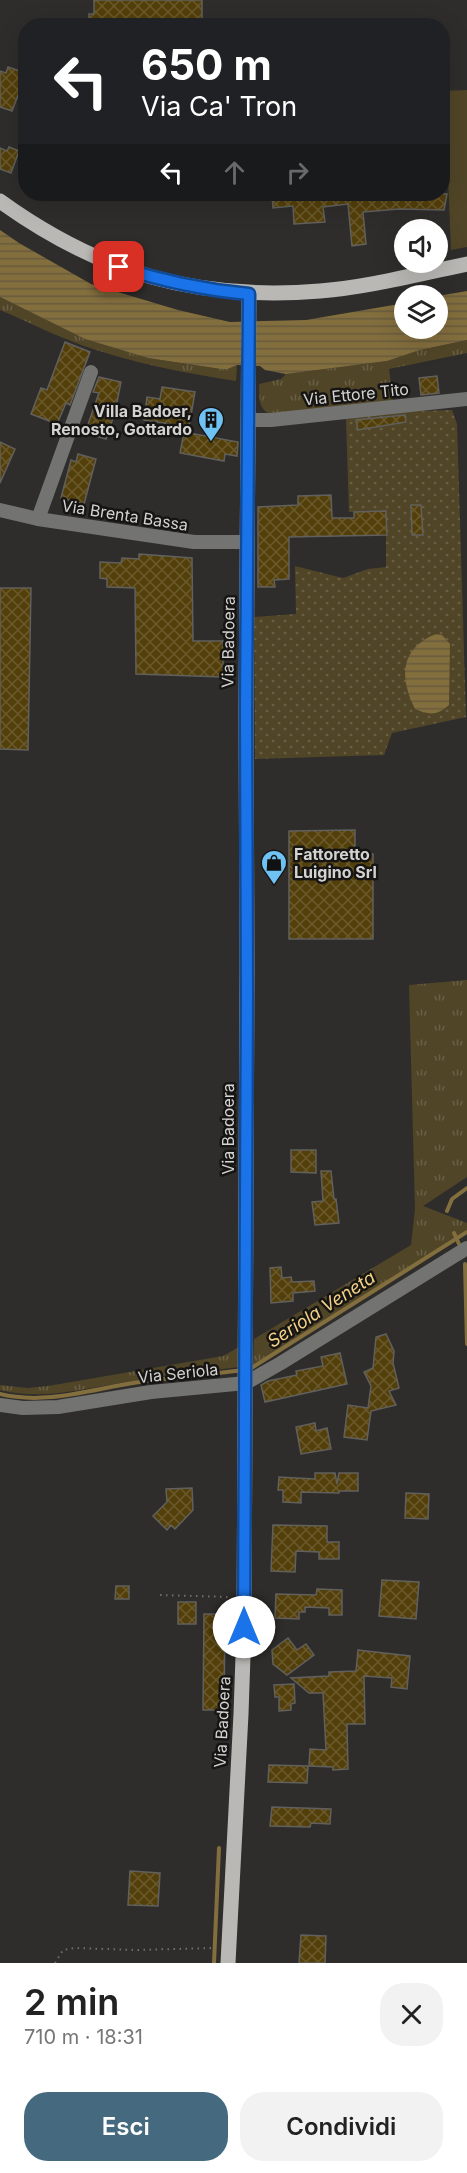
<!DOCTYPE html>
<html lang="it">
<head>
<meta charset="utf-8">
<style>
	:root { --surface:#fff; --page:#f2f2f2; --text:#222; --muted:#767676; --accent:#456a80 }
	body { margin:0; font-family:Inter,sans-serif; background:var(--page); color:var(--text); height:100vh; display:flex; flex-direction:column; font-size:22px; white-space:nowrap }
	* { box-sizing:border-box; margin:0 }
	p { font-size:20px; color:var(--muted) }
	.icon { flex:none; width:33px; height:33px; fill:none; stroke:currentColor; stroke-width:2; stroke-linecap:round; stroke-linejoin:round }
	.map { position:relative; height:1963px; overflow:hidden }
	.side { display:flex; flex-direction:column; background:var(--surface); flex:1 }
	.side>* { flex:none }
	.banner { position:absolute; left:18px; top:18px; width:432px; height:183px; border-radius:24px; box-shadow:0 6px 24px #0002; background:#202124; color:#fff; overflow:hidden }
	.fabs { position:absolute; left:394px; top:219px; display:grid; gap:12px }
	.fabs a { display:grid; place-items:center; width:54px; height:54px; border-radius:50%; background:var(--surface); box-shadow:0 6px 24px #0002; font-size:30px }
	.pin { position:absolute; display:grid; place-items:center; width:51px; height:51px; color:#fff; margin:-26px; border-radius:12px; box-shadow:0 3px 9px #0006 }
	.me { position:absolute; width:66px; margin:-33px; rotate:0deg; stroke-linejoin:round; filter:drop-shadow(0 0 4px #0008) }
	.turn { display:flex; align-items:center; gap:21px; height:126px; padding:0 24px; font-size:27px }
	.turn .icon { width:78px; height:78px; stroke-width:2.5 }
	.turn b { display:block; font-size:42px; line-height:51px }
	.lanes { display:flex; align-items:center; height:57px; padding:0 24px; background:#0003; justify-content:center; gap:30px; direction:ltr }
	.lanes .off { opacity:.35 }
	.round { display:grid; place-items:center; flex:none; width:63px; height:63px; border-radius:24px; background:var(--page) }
	.headline { display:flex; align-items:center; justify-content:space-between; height:102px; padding:0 24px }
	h1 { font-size:36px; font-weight:600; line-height:45px }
	.cta { display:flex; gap:12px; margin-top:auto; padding:12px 24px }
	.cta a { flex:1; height:69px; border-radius:24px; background:var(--accent); color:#fff; font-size:24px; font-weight:600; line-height:69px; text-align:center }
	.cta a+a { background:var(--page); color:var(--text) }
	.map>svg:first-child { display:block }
	.grass { fill:url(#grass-tufts) }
	.park { fill:url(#park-dots) }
	.garden { fill:#514527 }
	.water { fill:url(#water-rules) }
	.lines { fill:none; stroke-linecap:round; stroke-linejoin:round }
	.stream { stroke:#836e3d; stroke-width:4 }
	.building { fill:url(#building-cross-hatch); stroke:#61605d; stroke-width:1.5 }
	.path { stroke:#71706e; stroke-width:2; stroke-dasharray:1.5 4.5; stroke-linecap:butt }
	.minor { stroke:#737371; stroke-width:14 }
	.major { stroke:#b9b8b5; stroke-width:15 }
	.route-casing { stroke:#114b97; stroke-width:15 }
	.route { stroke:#1a73e8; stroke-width:10 }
	.labels { text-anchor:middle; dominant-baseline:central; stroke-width:5; stroke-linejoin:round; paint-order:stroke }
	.street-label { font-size:16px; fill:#d3d3d1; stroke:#161514 }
	.poi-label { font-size:16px; font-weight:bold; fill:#d3d3d1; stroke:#161514; text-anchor:end }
	.water-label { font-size:18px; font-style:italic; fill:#f2d185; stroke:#161514 }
</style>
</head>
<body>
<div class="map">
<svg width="467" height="1963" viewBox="0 0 467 1963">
	<defs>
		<pattern id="grass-tufts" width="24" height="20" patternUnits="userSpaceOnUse" patternTransform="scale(1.5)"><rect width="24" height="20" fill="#514527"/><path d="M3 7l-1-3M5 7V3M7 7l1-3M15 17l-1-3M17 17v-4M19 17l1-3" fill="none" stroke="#695f45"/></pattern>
		<pattern id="park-dots" width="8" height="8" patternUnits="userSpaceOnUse" patternTransform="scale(1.5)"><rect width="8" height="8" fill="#514527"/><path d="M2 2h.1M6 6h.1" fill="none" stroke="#695f45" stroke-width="1.8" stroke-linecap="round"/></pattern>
		<pattern id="water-rules" width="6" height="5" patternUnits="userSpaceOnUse" patternTransform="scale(1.5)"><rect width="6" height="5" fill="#836e3d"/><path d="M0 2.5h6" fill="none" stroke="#685b3e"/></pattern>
		<pattern id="building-cross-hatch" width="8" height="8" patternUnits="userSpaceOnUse" patternTransform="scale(1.5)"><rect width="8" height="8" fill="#533f0a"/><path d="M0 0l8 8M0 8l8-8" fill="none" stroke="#6b5a2d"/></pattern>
	</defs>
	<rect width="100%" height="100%" fill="#2e2d2b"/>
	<g class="grass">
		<path d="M0 297 85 339 148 358 221 369H228L237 365 236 381C185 373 133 363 84 346 56 336 28 322 0 310Z"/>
		<path d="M467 340V353L389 369 393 401 270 414C257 408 260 397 259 384L281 379 286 374 387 361 420 350Z"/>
		<path d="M467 980V1177L423 1206 467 1223V1230L376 1292 253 1365 254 1339 411 1245 415 1209 409 985Z"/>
		<path d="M239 1347V1367C202 1372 165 1376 128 1382 85 1388 43 1401 0 1390V1385L27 1388 48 1386 223 1356Z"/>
	</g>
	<path class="park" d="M452 410 457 424 466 717 392 733 384 755 255 759 254 617 296 614 295 566 343 578 368 569 386 567V512H349L346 419 393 412Z"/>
	<path class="garden" d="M467 90V247L451 250 448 176H443V91Z"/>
	<g class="water">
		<path d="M0 230 19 243 91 284 178 310 230 322 306 320 405 303V328H438V296L467 291V340L420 350 387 361 286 374 265 370 260 366 237 365 228 369H221L148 358 85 339 0 297Z"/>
		<path d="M436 634 442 635 450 644 449 705C437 716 429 715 415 709 399 677 400 648 436 634Z"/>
	</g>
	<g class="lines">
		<g class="stream">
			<path d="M447 1211 452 1199 467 1188"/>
			<path d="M454 1233 459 1244"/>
			<path d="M465 1264 467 1344"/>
			<path d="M250 1369 467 1232"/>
			<path d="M0 1394C44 1405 89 1390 133 1383 169 1378 206 1375 243 1370"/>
			<path d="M214 1963 219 1848"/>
		</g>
	</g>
	<g class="building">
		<path d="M94 0H202V26H89V14H94Z"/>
		<path d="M8 67 26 73V92L20 90 12 111 0 107V71L6 73Z"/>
		<path d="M9 147 19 151 11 173 0 169V148L7 151Z"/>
		<path d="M272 194H447L444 210 399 209 363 212 366 244 352 246 348 204 323 207 325 222 294 224 293 206 273 208Z"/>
		<path d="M65 342 90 352 70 405 66 403 57 424 31 414 41 388 47 390Z"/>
		<path d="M437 376 439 393 421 395 419 378Z"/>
		<path d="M99 377 121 382 115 412 106 439 85 433 99 393 93 392Z"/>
		<path d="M162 387 195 392 189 427 144 420 147 397 160 399Z"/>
		<path d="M405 415 406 422 358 430 356 420Z"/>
		<path d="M184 432 238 442 237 456 225 454 224 461 180 453Z"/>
		<path d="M0 442 15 449 0 483Z"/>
		<path d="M78 454 96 459 84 504 61 498 71 460 76 462Z"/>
		<path d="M331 495 332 518H354V512L386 511 387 535 289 537V579L274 580 275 587H258V507L298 505V496Z"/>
		<path d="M411 505H421L423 535H412Z"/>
		<path d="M139 554 192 558 193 641H223V677L136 674 135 588 107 587V579L100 578V562L121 563 122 558 139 559Z"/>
		<path d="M0 588H31L28 750 0 749Z"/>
		<path d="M355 830V854H373V939H289V831Z"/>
		<path d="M291 1150H316V1173L291 1172Z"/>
		<path d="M321 1171H331L334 1199H336L339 1223 315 1225 312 1202 323 1201Z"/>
		<path d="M281 1267 282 1278 291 1277 292 1282 314 1281 315 1291 293 1293V1301L271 1303 270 1268Z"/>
		<path d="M386 1334 394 1351 393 1363 399 1388 389 1391 396 1405 371 1411 367 1440 344 1437 348 1405 368 1408 371 1386 364 1372 373 1368 376 1337Z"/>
		<path d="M340 1353 347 1384 265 1402 261 1385 268 1381 297 1375 296 1371 323 1366 321 1357Z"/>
		<path d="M315 1423 316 1431 327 1428 331 1449 301 1454 296 1427Z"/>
		<path d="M315 1473H335L337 1484 339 1473H358V1491H339V1493L301 1492V1503L283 1502V1490H278L279 1477 315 1479Z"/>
		<path d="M192 1488 193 1510 175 1529 171 1525 167 1530 153 1516 167 1502 166 1489Z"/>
		<path d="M406 1493 429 1494 428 1519 405 1518Z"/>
		<path d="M273 1525 327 1526V1542H339V1559H319V1552L296 1551 295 1572 271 1571Z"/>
		<path d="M382 1580 419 1582 416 1619 379 1616Z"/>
		<path d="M116 1586H129V1599H115Z"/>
		<path d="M317 1589 342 1590V1615H329V1608L305 1607V1612H299V1619L275 1618 276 1594 316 1595Z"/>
		<rect x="178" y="1602" width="18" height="22"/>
		<path d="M204 1614H225L224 1710H203Z"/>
		<path d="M288 1638 297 1650 306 1644 314 1655 287 1675 273 1664 272 1650Z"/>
		<path d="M358 1650 410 1656 407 1689 391 1687 392 1678 364 1676 365 1724H347L348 1769 333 1770V1767L309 1766 310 1749 326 1750 323 1693H309L291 1678 329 1676V1672L356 1671Z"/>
		<path d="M294 1684 295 1703 291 1704V1710L279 1711V1697H275L274 1685Z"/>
		<path d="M269 1765 308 1766 307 1783 268 1782Z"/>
		<path d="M272 1807 331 1809 330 1824 311 1823 310 1827 270 1826Z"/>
		<path d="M130 1871 160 1873 158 1906 128 1905Z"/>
		<path d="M301 1935 326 1936 325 1963H299Z"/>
	</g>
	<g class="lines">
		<g class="path">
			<path d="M160 1595 229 1597"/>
			<path d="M55 1963 63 1950 75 1948 136 1950 215 1948"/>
		</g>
		<g class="minor">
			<path d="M248 420H271L467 399"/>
			<path d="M0 510 38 519 194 542H247"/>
			<path d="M38 519 91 372"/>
			<path d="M0 1405 23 1408 58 1407 151 1392 246 1383 281 1363 467 1248"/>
		</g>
		<g class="major">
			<path d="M0 201C100 273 196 301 320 291 369 287 418 274 467 264"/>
			<path d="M228 1963 241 1714 244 1627 247 971 246 710 249 294"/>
		</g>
	</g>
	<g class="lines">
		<defs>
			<path id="route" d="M119 267C162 281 204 290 249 294L246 710 247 993 244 1627"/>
		</defs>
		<use href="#route" class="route-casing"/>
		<use href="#route" class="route"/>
	</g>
	<defs>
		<symbol id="building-pin" viewBox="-11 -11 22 30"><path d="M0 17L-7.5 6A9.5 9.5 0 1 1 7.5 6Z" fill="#6fc2f4" stroke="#161514"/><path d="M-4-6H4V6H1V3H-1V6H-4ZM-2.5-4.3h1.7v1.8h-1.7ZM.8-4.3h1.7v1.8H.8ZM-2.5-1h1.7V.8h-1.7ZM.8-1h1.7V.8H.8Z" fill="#111"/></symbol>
		<symbol id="shop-pin" viewBox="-11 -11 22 30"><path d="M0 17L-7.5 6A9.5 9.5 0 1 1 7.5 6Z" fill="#6fc2f4" stroke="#161514"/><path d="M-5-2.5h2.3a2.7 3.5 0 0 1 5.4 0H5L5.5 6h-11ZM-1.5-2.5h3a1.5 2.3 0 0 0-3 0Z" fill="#111"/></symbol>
	</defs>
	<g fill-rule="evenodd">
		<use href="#building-pin" x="196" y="405" width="30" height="40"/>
		<use href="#shop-pin" x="259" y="848" width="30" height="40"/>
	</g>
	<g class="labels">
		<g class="street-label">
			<text transform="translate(356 394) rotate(-6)">Via Ettore Tito</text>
			<text transform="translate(125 515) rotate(9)">Via Brenta Bassa</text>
			<text transform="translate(228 642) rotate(-89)">Via Badoera</text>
			<text transform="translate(228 1129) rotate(-90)">Via Badoera</text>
			<text transform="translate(178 1373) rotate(-6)">Via Seriola</text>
			<text transform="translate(222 1722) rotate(-87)">Via Badoera</text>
		</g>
		<g class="poi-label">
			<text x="192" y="411">Villa Badoer,<tspan x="192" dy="18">Renosto, Gottardo</tspan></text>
			<text x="294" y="854" text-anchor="start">Fattoretto<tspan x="294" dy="18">Luigino Srl</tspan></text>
		</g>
		<g class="water-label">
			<text transform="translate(321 1309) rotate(-33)">Seriola Veneta</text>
		</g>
	</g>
</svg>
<div class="fabs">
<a><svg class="icon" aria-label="sound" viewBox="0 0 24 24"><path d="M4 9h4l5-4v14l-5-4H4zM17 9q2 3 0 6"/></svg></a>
<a><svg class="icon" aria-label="layers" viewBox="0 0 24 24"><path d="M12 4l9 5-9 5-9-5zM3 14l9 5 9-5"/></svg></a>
</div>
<div class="pin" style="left:119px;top:267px;background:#d93025"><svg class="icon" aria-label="arrive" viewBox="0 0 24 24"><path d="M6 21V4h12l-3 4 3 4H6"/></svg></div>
<svg class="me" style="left:244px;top:1627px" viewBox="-20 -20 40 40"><circle r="19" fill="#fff"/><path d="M0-13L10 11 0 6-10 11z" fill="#1a73e8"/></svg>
<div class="banner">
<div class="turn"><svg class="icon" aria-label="left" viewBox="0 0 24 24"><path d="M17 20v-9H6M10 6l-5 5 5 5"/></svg><div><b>650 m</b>Via Ca' Tron</div></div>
<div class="lanes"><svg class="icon" aria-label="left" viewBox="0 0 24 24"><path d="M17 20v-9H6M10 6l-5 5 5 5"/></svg><svg class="icon off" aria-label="ahead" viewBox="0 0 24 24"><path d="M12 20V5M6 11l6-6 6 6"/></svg><svg class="icon off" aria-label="right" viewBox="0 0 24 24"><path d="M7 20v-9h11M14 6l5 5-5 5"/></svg></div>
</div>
</div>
<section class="side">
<div class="headline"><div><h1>2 min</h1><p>710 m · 18:31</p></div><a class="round"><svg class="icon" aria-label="close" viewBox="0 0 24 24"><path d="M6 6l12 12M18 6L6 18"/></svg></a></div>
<div class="cta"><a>Esci</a><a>Condividi</a></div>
</section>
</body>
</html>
